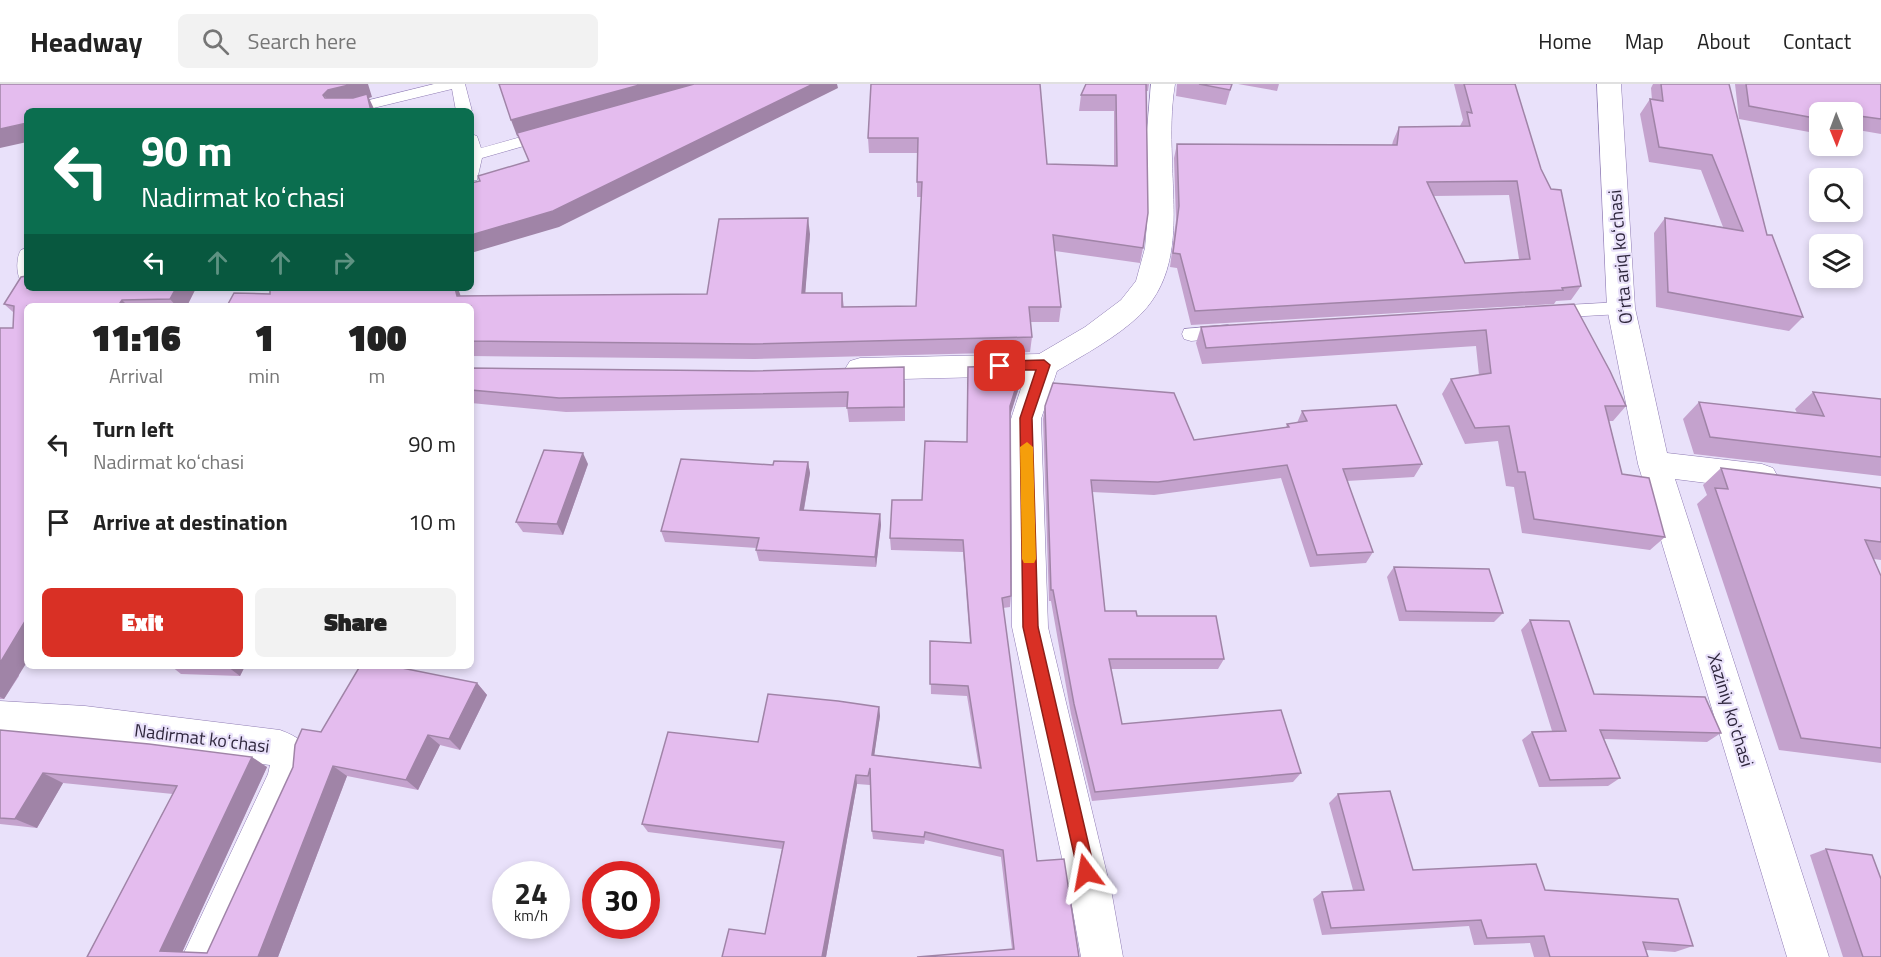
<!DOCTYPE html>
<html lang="en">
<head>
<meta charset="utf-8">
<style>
	:root { --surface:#fff; --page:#f2f2f2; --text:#222; --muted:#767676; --line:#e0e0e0; --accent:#d93025 }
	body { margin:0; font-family:"Titillium Web",sans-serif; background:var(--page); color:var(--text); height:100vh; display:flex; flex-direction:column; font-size:22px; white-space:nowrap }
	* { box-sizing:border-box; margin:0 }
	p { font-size:20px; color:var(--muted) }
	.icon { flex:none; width:33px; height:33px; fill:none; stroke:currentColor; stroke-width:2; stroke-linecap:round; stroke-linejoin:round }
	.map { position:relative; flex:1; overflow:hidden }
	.details { position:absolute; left:24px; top:219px; width:450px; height:366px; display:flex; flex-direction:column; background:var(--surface); border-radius:9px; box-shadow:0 3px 9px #0003 }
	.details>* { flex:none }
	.top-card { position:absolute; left:24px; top:24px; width:450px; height:183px; border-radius:9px; box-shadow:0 3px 9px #0003; background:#0b6e4f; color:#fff; overflow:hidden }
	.needle { width:39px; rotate:179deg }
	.controls { position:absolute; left:1809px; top:18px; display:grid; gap:12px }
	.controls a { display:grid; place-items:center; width:54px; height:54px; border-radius:9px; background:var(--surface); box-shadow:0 3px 9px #0003; font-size:30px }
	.speed { position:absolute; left:492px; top:777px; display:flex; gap:12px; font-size:30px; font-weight:700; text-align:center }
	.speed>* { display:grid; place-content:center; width:78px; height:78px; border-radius:50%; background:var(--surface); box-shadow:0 3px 9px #0003; line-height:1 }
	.speed small { font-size:15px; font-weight:400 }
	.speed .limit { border:9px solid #d22; background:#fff; color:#111 }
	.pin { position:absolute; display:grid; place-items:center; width:51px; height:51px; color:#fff; margin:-26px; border-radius:12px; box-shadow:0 3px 9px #0006 }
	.me { position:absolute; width:66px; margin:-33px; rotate:347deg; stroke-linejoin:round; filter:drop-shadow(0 0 4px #0008) }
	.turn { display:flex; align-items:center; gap:21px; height:126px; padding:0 18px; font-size:27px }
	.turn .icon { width:78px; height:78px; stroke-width:2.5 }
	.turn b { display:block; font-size:42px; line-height:51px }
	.lanes { display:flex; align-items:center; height:57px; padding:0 18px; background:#0003; justify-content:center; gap:30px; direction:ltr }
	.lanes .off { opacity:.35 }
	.eta { display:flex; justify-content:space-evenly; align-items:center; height:102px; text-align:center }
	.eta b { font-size:36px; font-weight:800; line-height:42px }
	.primary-button { display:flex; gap:12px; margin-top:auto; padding:12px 18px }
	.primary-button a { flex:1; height:69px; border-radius:9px; background:var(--accent); color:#fff; font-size:24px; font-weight:800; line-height:69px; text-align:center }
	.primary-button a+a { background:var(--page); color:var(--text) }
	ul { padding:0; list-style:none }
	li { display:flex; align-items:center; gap:18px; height:78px; padding:0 18px }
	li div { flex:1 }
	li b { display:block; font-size:22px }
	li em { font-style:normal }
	header { display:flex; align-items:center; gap:36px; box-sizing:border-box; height:84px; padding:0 30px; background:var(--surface); border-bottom:2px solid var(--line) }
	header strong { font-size:28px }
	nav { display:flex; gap:33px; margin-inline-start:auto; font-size:21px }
	.search { width:420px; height:54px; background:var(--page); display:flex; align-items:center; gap:15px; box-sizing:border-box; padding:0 21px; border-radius:9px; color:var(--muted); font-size:22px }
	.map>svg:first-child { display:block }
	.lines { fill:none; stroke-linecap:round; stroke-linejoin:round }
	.lane-casing { stroke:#8e7bb3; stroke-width:1 }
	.street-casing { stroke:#8e7bb3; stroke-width:1 }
	.lane { fill:#fff; fill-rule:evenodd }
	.street { fill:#fff; fill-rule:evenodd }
	.wall { fill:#c4a2cd; fill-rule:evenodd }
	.shaded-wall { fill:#a084a7 }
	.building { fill:#e4bcee; stroke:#a084a7; stroke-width:1.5; fill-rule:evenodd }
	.route { fill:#d93025; stroke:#8d1f18; stroke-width:1.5 }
	.slow { fill:#f59e0b }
	.labels { text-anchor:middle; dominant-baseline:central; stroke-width:4.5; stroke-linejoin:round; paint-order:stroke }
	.street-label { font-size:18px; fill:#2e263c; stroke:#e9e1fa }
</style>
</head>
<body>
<header>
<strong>Headway</strong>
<div class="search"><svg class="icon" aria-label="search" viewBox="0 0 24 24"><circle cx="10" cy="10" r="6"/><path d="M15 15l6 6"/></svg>Search here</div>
<nav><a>Home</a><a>Map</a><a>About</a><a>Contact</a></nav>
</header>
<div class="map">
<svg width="1881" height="873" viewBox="0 0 1881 873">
	<rect width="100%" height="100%" fill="#e9e1fa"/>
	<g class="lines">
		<defs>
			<g id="lane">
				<path d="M434 0H465L472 27 471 28 456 27 452 5 361 27H334L337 24Z"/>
				<path d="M546 46 552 48 554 51 552 54 482 74 477 96 471 97V50L477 52 481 64Z"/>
				<path d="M27 164V199L21 197C16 190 16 173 21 166Z"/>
				<path d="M1621 218 1627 219 1630 224 1627 229 1621 230 1549 234 1543 233 1540 228 1543 223 1549 222Z"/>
				<path d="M1228 241 1234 243 1237 248 1234 253 1191 257 1184 255 1182 250 1184 245Z"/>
			</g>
			<g id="street">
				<path d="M1151 0H1175C1171 24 1171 49 1172 74 1173 128 1183 188 1140 231 1116 254 1085 270 1057 287L1041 335 1048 543 1112 811 1123 873H1081L1070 811 1012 543 1011 335 1025 292 860 296 850 293 845 285 850 277 860 274 1039 270 1085 243 1121 216 1136 197 1145 164 1148 126 1147 46Z"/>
				<path d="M1597 0H1621L1635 224 1667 369 1762 380 1773 384 1778 393 1773 402 1762 406 1675 395 1829 873H1787L1638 380 1607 224Z"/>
				<path d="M0 617 85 622 280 646C307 656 310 664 306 692L225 873H182L268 690 270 681 85 658 0 653Z"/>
			</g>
		</defs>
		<use href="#lane" class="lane-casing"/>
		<use href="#street" class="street-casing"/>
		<use href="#lane" class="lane"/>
		<use href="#street" class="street"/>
	</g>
	<g class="wall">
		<path d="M871 0 1047 80 1114 81V27H1079L1081 11 1086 0H1149L1148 7H1146L1143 164 1140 179 1055 167 1061 223 1059 238H1030L1032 253 1030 268 755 275 471 272V222L270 210 461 212 707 210 810 150 805 209H842L844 223 916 222 921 113H917V69H869L868 54Z"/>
		<path d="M1177 0H1232L1226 21 1176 12Z"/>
		<path d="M1238 0H1279L1277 7Z"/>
		<path d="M1454 0H1515L1541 85 1581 202 1571 216 1556 217 1554 220 1191 241 1177 184 1170 183 1176 136 1174 74 1177 60 1392 61 1393 57 1399 43 1460 42 1463 36ZM1509 111 1519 175 1465 179 1434 112Z"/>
		<path d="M1653 0H1729L1767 151 1803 233 1789 247 1656 223 1654 149 1665 134 1723 143 1701 86 1649 78 1640 30 1650 15 1652 16 1651 4Z"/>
		<path d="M1735 0H1881V50L1852 45V28H1820V50L1739 35Z"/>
		<path d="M196 204 187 222H27L19 592 4 615H0V244H13V228L4 220Z"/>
		<path d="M1574 220 1626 322 1613 337H1609L1622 390 1665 453 1650 466 1522 449 1514 403 1506 402 1498 357 1465 360 1442 310 1451 295 1479 291 1476 262 1202 280 1196 259 1201 243Z"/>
		<path d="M1023 281 1022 294 1010 331 1011 512 1010 523 1003 524 1037 777 1079 873 1012 865 1001 773 925 756 924 760 873 755 872 747 870 701 857 700 826 873H722L765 850 782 765 648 748 642 740 758 658 879 623 880 632 874 671 979 683 967 612 931 610 930 557 970 559 963 468 891 466 890 454 922 416 967 358Z"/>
		<path d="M471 284 905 297V337L849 338 847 323 566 328 471 319Z"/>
		<path d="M1813 308 1881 315V392L1694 370 1683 335 1699 318 1797 329 1795 325Z"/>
		<path d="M1045 322 1194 356 1286 344 1287 340 1297 339 1302 327 1422 380 1414 393 1347 397 1373 468 1366 479 1310 483 1281 394 1154 411 1092 408 1105 527 1137 532 1224 575 1218 585H1111L1122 640 1301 689 1293 698 1092 717 1071 630 1051 517H1049L1043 335Z"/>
		<path d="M808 378 810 389 804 426 880 430 881 441 876 483 759 477 756 466 757 464 665 458 661 447 773 381Z"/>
		<path d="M588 380 563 451 523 448 516 438Z"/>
		<path d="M1721 384 1881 404V476L1874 475 1881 492V679L1779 666 1697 420 1707 411 1703 401Z"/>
		<path d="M1394 483 1503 529 1494 538 1399 537 1387 493Z"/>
		<path d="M1530 536 1594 610 1721 649 1707 658 1604 655 1620 694 1608 702 1539 703 1522 656 1532 648 1552 647 1521 546Z"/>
		<path d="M171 582H245L240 592 181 590Z"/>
		<path d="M477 599 487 611 460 666 440 661 418 706 347 692 278 873H87L173 710 63 699 37 744 0 740V646L267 683 182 868 207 869 321 648Z"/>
		<path d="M1338 710 1413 786 1545 806 1693 862 1675 868 1646 866 1648 873H1534L1530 859 1474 861 1469 842 1322 851 1313 815 1322 808 1353 806 1329 719Z"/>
		<path d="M1826 765 1881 873H1843L1810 771Z"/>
	</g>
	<g class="shaded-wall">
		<path d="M353 0H368L372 13 369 14 375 27 336 22 323 11 328 6Z"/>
		<path d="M643 0H704L517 52 511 36Z"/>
		<path d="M813 0H837L838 4 559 143 471 169V151Z"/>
		<path d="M27 39V58L0 64V45Z"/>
		<path d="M808 134 810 150 804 225 802 209Z"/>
		<path d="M176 204H196L187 222H176L170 215Z"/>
		<path d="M455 204H458L464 222 457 212Z"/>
		<path d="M122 216 128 222H118Z"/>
		<path d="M1023 281 1022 294 1009 335 1010 322Z"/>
		<path d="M583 369 588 380 563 451 557 440Z"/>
		<path d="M808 378 810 389 802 436 800 426Z"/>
		<path d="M880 430 881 441 876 483 875 473Z"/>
		<path d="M27 534V578L4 615 0 613V579Z"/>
		<path d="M228 582H245L240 592 228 583Z"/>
		<path d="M477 599 487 611 460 666 449 655Z"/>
		<path d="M879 623 880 632 873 680 872 671Z"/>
		<path d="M428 651 440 661 418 706 406 696Z"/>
		<path d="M252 673 267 683 180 873 160 867Z"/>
		<path d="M333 682 347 692 278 873H258Z"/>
		<path d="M43 689 63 699 37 744 15 735Z"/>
		<path d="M856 691 857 700 826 873H822Z"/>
	</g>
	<g class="building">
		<path d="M0 0H353L328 6 323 11 325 14H353L367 10 371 27H27V39L0 45Z"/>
		<path d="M499 0H643L511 36Z"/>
		<path d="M694 0H813L553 127 471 151V99L480 97 478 92 529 77 517 49Z"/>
		<path d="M871 0H1040L1047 80 1117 82 1116 11H1081L1086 0H1146L1148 129 1143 164 1053 151 1061 223H1029L1032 253 752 260 471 257V222H227L234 209 270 210V204H455L457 212 707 210 719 135 808 134 802 209H842V223L916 222 922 98H917L918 54H868Z"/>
		<path d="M1199 0H1232L1230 6Z"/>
		<path d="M1464 0H1515L1541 85 1551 105 1561 106 1581 202 1562 204 1563 206 1195 227 1180 170 1173 169 1179 122 1177 60 1397 61 1399 43 1470 42 1467 28 1472 29ZM1517 97 1530 175 1465 179 1427 98Z"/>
		<path d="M1661 0H1729L1767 151H1772L1803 233 1668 208 1665 134 1743 147 1712 71 1659 63 1650 15 1663 17Z"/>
		<path d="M1746 0H1881V35L1852 31V28H1838L1830 27 1831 28H1820V35L1749 22Z"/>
		<path d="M27 192V204H176L170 215 122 216 118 222H27V534L0 579V244H13L14 222 4 220 21 193Z"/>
		<path d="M1574 220 1610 287 1626 322H1605L1622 390 1649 394 1665 453 1534 435 1525 388H1518L1509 342 1475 344 1451 295 1491 289 1486 246 1206 264 1201 243Z"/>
		<path d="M1023 281 1010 322 1011 512 1002 514 1037 777 1064 775 1079 873H917L1014 865 1003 766 925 748 924 753 872 747 870 684 868 692 856 691 822 873H722L729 845 765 850 784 758 642 740 668 648 758 658 768 610 838 617 879 623 872 671 981 684 968 602 930 600V557L971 559 963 456 890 454 892 416H922L925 357 967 358 968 283Z"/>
		<path d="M904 283V323L847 324 848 308 559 314 471 306V284L752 287Z"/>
		<path d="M1053 299 1174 309 1194 356 1289 343 1287 340 1307 337 1302 327 1396 321 1422 380 1343 385 1373 468 1317 471 1287 381 1158 398 1091 396 1105 527H1136L1137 532H1216L1224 575H1109L1122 640 1281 626 1301 689 1095 708 1074 620 1053 506H1051L1045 322Z"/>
		<path d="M1813 308 1881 315V373L1710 353 1699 318 1824 332Z"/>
		<path d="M544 366 583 369 557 440 516 438Z"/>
		<path d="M681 375 773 381 774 377 808 378 800 426 880 430 875 473 756 466 759 454 661 447Z"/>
		<path d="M1721 384 1881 404V458L1865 456 1881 492V664L1801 654 1715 404 1728 405Z"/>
		<path d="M1394 483 1489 485 1503 529 1406 527Z"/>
		<path d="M1530 536 1569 537 1594 610 1705 613 1721 649 1600 646 1620 694 1550 696 1532 648 1566 647Z"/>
		<path d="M360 582H392L477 599 449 655 428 651 406 696 333 682 258 873H87L177 702 43 689 15 735 0 734V646L149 660 252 673 160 867 207 869 293 683 295 661 302 645 321 648Z"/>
		<path d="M1390 707 1413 786 1536 780 1545 806 1678 815 1693 862 1643 858 1648 873H1550L1544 852 1487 854 1481 836 1331 844 1322 808 1364 806 1338 710Z"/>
		<path d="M1826 765 1872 771 1881 795V873H1863Z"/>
	</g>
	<path class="route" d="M1044 276 1050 281 1032 334 1038 543 1095 788 1092 794 1086 797 1080 794 1078 788 1023 543 1020 334 1036 286H1000L993 282 1000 277Z"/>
	<path class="slow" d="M1027 358 1033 363 1036 475 1034 479H1024L1022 475 1020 363Z"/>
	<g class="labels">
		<g class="street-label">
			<text transform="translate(1620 173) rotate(-95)">Oʻrta ariq koʻchasi</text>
			<text transform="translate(1731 626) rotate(73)">Xaziniy ko'chasi</text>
			<text transform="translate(202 654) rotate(7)">Nadirmat koʻchasi</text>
		</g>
	</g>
</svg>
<div class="controls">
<a><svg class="needle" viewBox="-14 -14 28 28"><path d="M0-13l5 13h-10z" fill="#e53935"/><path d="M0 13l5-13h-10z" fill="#767676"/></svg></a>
<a><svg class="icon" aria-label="search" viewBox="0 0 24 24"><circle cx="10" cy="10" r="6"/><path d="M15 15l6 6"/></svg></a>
<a><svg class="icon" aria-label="layers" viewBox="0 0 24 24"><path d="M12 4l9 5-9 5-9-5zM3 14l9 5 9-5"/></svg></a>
</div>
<div class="speed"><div>24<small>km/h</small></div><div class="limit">30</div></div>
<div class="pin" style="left:1000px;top:282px;background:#d93025"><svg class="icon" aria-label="arrive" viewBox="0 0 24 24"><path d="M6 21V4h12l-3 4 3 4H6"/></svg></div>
<svg class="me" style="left:1086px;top:788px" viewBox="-20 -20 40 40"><path d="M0-17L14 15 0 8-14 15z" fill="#d93025" stroke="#fff" stroke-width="4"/></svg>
<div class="top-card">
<div class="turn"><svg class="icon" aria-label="left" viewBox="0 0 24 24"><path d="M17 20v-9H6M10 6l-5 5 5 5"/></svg><div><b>90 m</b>Nadirmat koʻchasi</div></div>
<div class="lanes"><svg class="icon" aria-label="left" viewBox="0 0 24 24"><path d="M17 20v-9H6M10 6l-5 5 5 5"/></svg><svg class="icon off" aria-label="ahead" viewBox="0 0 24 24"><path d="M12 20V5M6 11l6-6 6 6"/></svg><svg class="icon off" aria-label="ahead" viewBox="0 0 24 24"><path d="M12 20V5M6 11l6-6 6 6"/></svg><svg class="icon off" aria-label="right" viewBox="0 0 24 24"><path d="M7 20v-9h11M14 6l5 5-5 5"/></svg></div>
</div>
<section class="details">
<div class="eta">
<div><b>11:16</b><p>Arrival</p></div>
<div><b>1</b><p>min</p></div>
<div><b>100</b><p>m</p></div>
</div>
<ul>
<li><svg class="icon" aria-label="left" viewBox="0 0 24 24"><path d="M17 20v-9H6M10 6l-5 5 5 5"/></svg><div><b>Turn left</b><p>Nadirmat koʻchasi</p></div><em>90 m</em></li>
<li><svg class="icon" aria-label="arrive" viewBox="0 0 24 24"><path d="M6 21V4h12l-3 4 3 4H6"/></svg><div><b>Arrive at destination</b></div><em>10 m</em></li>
</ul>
<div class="primary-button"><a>Exit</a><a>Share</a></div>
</section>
</div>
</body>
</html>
